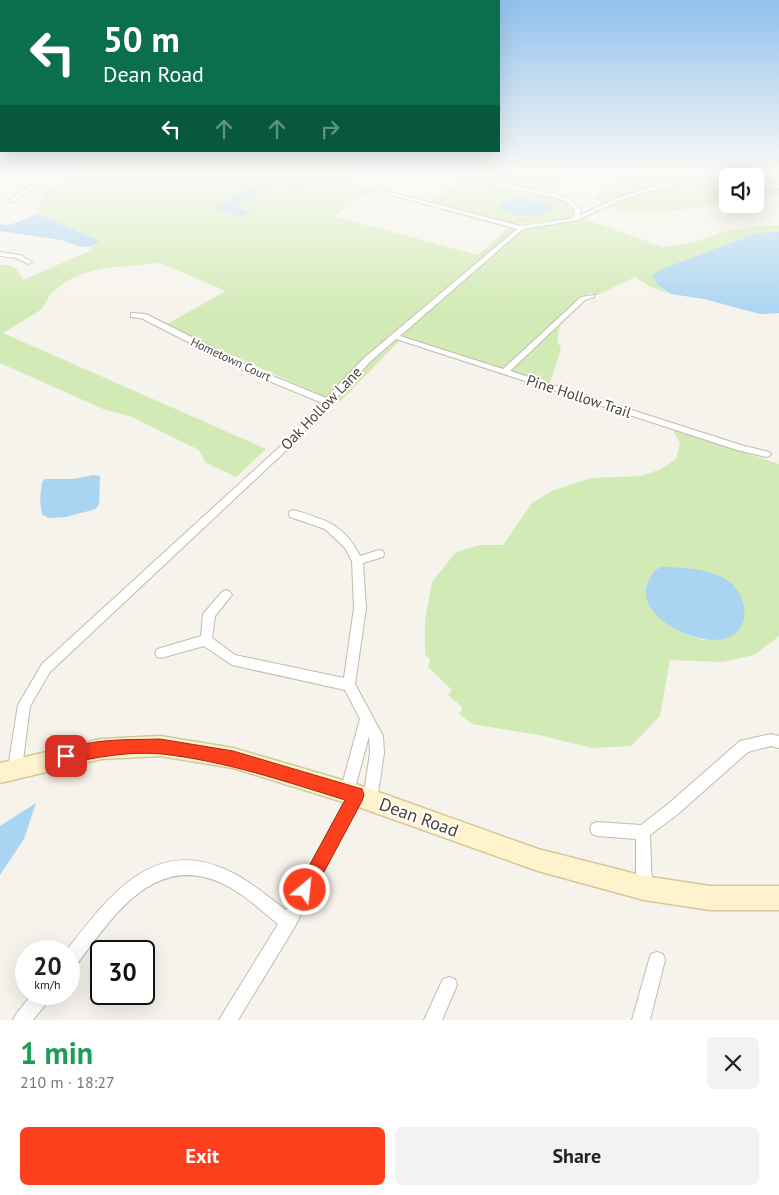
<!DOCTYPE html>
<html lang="en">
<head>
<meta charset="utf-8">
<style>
	:root { --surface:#fff; --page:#f2f2f2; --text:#222; --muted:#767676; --accent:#fc3f1d }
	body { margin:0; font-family:"PT Sans",sans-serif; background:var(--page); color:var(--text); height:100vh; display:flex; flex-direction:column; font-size:19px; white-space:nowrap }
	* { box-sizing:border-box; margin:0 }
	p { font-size:16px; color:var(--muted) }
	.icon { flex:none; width:28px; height:28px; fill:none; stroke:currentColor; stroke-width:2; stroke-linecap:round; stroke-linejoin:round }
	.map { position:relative; height:1020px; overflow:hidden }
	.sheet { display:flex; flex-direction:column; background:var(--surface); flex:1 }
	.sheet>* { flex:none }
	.hud { position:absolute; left:0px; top:0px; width:500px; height:152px; box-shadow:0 5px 20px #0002; background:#0b6e4f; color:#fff; overflow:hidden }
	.fabs { position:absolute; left:719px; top:168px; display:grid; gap:10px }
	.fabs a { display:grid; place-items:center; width:45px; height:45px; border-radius:8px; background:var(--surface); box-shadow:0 5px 20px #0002; font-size:25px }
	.speed { position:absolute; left:15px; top:940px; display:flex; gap:10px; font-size:25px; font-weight:700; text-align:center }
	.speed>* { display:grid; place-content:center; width:65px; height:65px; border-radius:50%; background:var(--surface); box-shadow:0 5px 20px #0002; line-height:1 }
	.speed small { font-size:12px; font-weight:400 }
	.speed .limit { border:2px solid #111; border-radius:8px; background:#fff; color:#111 }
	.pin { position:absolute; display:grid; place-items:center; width:42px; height:42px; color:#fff; margin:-21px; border-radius:10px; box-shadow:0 2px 8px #0006 }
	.me { position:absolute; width:55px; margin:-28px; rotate:28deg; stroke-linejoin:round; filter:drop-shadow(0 0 4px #0008) }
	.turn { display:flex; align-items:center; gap:18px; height:105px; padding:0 20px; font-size:22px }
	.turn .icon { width:65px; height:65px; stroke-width:2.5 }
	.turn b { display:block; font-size:35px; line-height:42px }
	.lanes { display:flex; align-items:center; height:48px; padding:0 20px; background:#0003; justify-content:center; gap:25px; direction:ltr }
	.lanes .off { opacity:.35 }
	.round { display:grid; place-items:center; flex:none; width:52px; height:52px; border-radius:8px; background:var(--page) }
	.head { display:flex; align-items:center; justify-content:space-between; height:85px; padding:0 20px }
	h1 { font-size:30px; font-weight:700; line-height:38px; color:#1e9e55 }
	.cta { display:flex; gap:10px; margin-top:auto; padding:10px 20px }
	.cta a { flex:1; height:58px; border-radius:8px; background:var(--accent); color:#fff; font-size:20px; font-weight:700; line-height:58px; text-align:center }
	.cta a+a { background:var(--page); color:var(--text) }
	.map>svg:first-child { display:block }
	.green { fill:#d2eab5; fill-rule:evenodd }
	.water { fill:#a9d4f2 }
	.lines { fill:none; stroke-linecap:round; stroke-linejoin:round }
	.street-casing { stroke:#c2bbae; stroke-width:2 }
	.secondary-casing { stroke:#d6c79b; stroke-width:3 }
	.street { fill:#fff; fill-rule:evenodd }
	.secondary { fill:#fff3cd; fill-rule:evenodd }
	.route { fill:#fc3f1d; stroke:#a42913 }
	.labels { text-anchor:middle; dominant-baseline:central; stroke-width:4; stroke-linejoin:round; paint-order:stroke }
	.far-street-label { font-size:12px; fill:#4b4439; stroke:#fff }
	.street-label { font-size:15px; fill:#4b4439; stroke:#fff }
	.near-street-label { font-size:18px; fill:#4b4439; stroke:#fff }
</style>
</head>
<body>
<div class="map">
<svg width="779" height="1020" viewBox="0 0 779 1020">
	<rect width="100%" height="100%" fill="#f6f3ec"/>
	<g class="green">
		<path d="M83 172H355L341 181 374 190 333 216 478 255 511 226 517 228 392 333 364 359 327 398 165 325 226 291 160 263 105 268 81 274 65 282 51 293 42 309 3 333 266 449 236 477 206 463 199 450 132 417 103 409 0 363V265C13 264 17 268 23 280L92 250 88 246H91L88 236 78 233 38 214 42 195 51 187ZM276 175 299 187 278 183 233 207 250 212 242 217 214 208Z"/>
		<path d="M452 172H570L547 193Z"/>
		<path d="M638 172H779V186L755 181V176L709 174 640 190 603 205 596 200V197L610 186Z"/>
		<path d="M713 175 727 177V202C698 208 635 219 607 207 640 190 677 183 713 175Z"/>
		<path d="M466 178 555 197 568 202 575 210 573 218 514 224 430 202ZM532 199 552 205 553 209C539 218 521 215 505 212L507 201Z"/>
		<path d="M755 183 779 188V196H755Z"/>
		<path d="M582 218 663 247 698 241 722 232 756 226 779 225V232L752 235 664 268 654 275 657 285 670 294 651 287 635 277 595 296 592 293 581 296 502 369 399 335 524 229 578 220Z"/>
		<path d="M560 324 557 340 561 349 550 383 510 372Z"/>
		<path d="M395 338 400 340 340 402 335 401 371 361Z"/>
		<path d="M672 429 779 464V636L754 655 723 662 670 660 660 716 631 746 592 748 539 735 472 724 459 714 462 710 461 706 448 695 452 690 428 667 430 660 425 654V621L432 582 456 552 480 545H503L532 503 554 490 591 478 641 476 661 469 676 459 680 443ZM661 567C685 567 712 569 732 585L704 640C665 629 664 620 646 586L650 577Z"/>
	</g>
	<g class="water">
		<path d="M276 175 306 183 299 187 278 183 233 207 251 212 242 217 213 208Z"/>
		<path d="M521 197 552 205 553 209C540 218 514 218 501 209L502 203Z"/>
		<path d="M38 214 99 241 91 246 81 247 61 240 0 231V224C12 228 26 217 38 214Z"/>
		<path d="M766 232H779V313L760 314 704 299 671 294 657 285 653 275 664 268 752 235Z"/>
		<path d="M93 475 100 476 99 504 96 509 66 517 48 518 42 514 40 500 42 482 45 479H73Z"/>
		<path d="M660 567C682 567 704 568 724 578 748 591 755 633 723 639 695 645 633 616 648 581 652 574 654 571 660 567Z"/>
		<path d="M36 803 24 839 0 875V826Z"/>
	</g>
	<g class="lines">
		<defs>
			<g id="street">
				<path d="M25 172H52L50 179 13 202H9V200L46 176Z"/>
				<path d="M446 172H452L558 195 572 201 581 210 580 215 617 198 666 183 711 172 730 175V176L728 178 711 176 670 185 621 200 578 220 523 229 400 336 503 369 581 297 594 295V297L585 300 510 371 741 445 769 452 771 454 769 456 766 457 737 450 396 339 370 362 291 446 50 672 30 706 22 768 20 773 15 775 10 773 8 768 18 705 42 664 285 442 322 403 245 371 141 318 131 317V313L146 314 251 367 326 398 364 358 517 229 351 184V182L521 226 573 218 575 210 568 203 554 197 448 175Z"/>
				<path d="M755 180 779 185V189L755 184Z"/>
				<path d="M0 252 20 255 32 262 29 264 16 258 0 256Z"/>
				<path d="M294 510C326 520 344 524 360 556L379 550 383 551 384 554 383 557 363 563 366 608 355 684 383 736 384 753 377 800 375 805 370 807 365 805 363 800 370 753 369 736 355 788 361 790 363 795 361 800 294 928 238 1020H219L278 924C259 909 241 891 219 882 151 853 110 921 75 967L69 969V951H66C109 896 155 832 233 873 252 883 269 897 286 910L346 799 342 797 340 792 360 719 345 690 232 665 204 646 161 658 157 657 155 653 157 649 161 648 201 636 203 614 222 592 226 590 230 592 232 595 215 616 212 638 235 655 344 678 354 608 352 561 345 548 325 529 290 517 289 514 290 511Z"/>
				<path d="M771 734 779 736V748L771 746 748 752 678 814 650 835 652 888 649 893 644 896 639 893 636 888V839L597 836 592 834 590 829 592 824 597 822 641 825 668 804 740 741Z"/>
				<path d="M657 952 663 954 665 960 650 1020H632L649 960 651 954Z"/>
				<path d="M449 977 455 979 457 985 442 1020H424L443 979Z"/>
				<path d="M32 994H51L49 1000 33 1020H13L16 1014Z"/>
			</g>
			<path id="secondary" d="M160 736 233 748 356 784 538 849 644 876 710 886H779V910H710L644 900 538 871 356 806 233 768 160 756 101 759 0 783V763L101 739Z"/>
		</defs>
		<use href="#street" class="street-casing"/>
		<use href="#secondary" class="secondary-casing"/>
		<use href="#street" class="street"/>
		<use href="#secondary" class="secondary"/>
	</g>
	<linearGradient id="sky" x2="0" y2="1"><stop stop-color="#8fc1ec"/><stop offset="0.55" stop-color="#fbfaf6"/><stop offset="1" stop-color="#fbfaf6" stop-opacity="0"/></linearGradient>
	<rect width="779" height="315" fill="url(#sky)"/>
	<path class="route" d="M160 739 233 751 362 789 364 795 362 801 311 896 305 899 299 896 296 890 345 800C284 781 225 761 162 754 130 751 97 757 66 764L61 762 59 756 61 751C92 738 128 740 160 739Z"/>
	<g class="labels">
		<g class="far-street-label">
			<text transform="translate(231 359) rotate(25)">Hometown Court</text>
		</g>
		<g class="street-label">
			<text transform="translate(579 396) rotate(18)">Pine Hollow Trail</text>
			<text transform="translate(321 408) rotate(-46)">Oak Hollow Lane</text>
		</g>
		<g class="near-street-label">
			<text transform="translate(419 817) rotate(20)">Dean Road</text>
		</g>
	</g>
</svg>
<div class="fabs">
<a><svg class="icon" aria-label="sound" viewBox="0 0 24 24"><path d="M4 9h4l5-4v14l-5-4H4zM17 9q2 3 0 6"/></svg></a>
</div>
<div class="speed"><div>20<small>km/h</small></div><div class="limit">30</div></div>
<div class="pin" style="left:66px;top:756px;background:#d93025"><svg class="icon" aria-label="arrive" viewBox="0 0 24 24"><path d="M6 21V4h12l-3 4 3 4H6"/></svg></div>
<svg class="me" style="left:305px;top:890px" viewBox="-20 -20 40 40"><circle r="17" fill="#fc3f1d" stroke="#fff" stroke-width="3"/><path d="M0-11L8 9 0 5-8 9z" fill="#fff"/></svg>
<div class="hud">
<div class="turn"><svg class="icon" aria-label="left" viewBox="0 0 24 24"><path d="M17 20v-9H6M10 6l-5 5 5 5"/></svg><div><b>50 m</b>Dean Road</div></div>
<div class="lanes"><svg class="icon" aria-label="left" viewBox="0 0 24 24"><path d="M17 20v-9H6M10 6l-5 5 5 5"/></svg><svg class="icon off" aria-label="ahead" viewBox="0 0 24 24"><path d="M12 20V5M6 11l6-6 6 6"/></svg><svg class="icon off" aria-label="ahead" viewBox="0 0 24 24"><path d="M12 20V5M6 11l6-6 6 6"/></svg><svg class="icon off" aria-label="right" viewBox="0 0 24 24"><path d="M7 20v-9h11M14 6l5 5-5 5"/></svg></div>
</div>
</div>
<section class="sheet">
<div class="head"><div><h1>1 min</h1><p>210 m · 18:27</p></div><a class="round"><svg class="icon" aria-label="close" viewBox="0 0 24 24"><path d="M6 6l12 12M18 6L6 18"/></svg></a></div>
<div class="cta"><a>Exit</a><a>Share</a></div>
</section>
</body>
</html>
